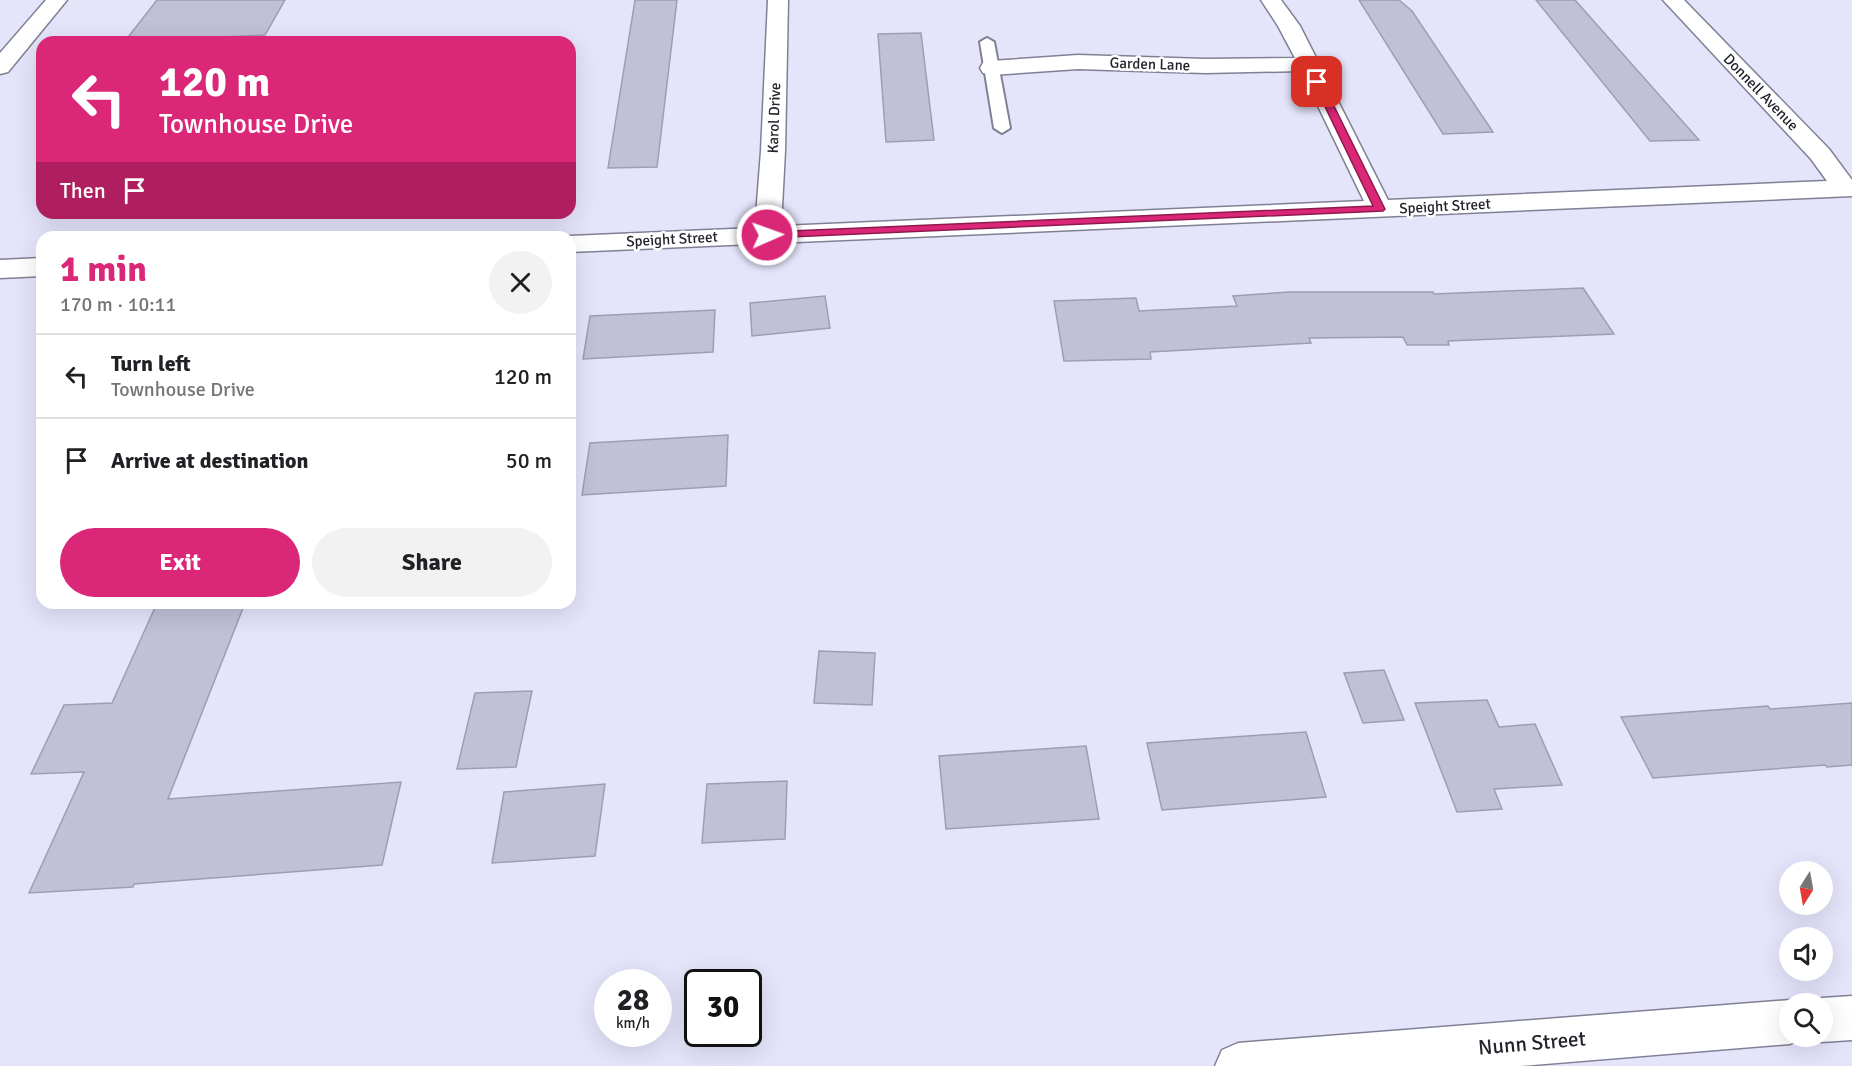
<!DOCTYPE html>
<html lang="en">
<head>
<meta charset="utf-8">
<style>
	:root { --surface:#fff; --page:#f2f2f2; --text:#202124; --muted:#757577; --line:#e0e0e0; --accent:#db2777 }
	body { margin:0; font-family:Signika,sans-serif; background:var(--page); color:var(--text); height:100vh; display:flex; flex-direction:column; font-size:22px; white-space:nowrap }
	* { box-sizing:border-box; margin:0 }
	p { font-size:20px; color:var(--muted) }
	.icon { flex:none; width:33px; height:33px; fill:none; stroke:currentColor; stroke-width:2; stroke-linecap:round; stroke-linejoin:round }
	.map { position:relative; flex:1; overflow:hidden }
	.side { position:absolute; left:36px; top:231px; width:540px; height:378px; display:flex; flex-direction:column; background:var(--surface); border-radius:18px; box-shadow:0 6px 24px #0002 }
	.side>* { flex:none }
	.guide { position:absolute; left:36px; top:36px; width:540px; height:183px; border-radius:18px; box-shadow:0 6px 24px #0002; background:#db2777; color:#fff; overflow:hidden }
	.needle { width:39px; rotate:191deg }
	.tools { position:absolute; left:1779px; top:861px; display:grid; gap:12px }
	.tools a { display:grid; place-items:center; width:54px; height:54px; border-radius:50%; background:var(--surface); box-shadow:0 6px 24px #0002; font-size:30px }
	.speed { position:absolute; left:594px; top:969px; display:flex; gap:12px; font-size:30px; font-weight:700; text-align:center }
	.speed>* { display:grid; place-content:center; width:78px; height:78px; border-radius:50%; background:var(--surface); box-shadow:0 6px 24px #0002; line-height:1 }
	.speed small { font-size:15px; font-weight:400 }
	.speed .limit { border:3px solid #111; border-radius:9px; background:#fff; color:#111 }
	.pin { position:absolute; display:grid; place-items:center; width:51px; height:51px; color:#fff; margin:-26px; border-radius:12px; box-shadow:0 3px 9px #0006 }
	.me { position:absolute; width:66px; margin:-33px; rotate:88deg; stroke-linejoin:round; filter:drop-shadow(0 0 4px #0008) }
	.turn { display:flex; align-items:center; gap:21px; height:126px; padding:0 24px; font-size:27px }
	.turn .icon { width:78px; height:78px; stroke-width:2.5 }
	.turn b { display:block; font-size:42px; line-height:51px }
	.then { display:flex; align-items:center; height:57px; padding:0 24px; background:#0003; gap:12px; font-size:22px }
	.round { display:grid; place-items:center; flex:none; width:63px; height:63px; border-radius:32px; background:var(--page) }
	.overview { display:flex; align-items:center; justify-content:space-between; height:102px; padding:0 24px }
	h1 { font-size:36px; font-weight:700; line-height:45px; color:var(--accent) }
	.cta { display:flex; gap:12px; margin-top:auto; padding:12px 24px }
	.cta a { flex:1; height:69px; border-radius:36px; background:var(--accent); color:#fff; font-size:24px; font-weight:700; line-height:69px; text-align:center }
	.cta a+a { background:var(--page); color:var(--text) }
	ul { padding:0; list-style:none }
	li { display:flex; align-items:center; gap:18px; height:84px; padding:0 24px; border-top:2px solid var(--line) }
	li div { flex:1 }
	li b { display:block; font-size:22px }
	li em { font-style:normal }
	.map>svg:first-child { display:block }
	.building { fill:#c0c0d7; stroke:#9e9db3; stroke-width:1.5 }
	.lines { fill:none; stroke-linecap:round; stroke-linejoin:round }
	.service-casing { stroke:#808095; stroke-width:4 }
	.minor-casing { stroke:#808095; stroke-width:3 }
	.primary-casing { stroke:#808095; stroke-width:3 }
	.service { fill:#fff; fill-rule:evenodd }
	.minor { fill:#fff; fill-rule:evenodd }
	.primary { fill:#fff; fill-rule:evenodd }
	.route { fill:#db2777; stroke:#8e194d; stroke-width:1.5 }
	.labels { text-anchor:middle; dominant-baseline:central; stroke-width:5; stroke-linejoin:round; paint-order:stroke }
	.far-street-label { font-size:15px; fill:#23232c; stroke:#fff }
	.near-street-label { font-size:21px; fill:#23232c; stroke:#fff }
</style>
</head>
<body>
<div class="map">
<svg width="1852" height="1066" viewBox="0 0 1852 1066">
	<rect width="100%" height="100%" fill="#e4e4fb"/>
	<g class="building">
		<path d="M157 0H285L265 35 125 41Z"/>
		<path d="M635 0H677L657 167 608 168Z"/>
		<path d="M1359 0H1399L1412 11 1493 132 1443 134Z"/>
		<path d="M1536 0H1575L1699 140 1650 141Z"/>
		<path d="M921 33 934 140 886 142 878 34Z"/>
		<path d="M1583 288 1614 334 1448 341 1449 345H1407L1403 337 1309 338 1311 343 1150 352 1151 359 1064 361 1054 301 1136 298 1139 311 1237 306 1233 296 1289 292H1433L1434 294Z"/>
		<path d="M825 296 830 328 752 336 750 303Z"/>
		<path d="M715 310 713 352 583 359 590 316Z"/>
		<path d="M728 435 726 486 582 495 590 443Z"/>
		<path d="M157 603H245L168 799 401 782 382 865 134 884 133 887 29 893 84 772 31 774 64 705 112 703Z"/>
		<path d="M819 651 875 653 872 705 814 703Z"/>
		<path d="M1384 670 1404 720 1363 723 1344 673Z"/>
		<path d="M532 691 516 767 457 769 475 693Z"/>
		<path d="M1487 700 1499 727 1535 724 1562 785 1494 789 1502 809 1457 812 1415 703Z"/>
		<path d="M1852 703V765L1827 767 1825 765 1653 778 1621 717 1768 706 1770 709Z"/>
		<path d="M1306 732 1326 797 1162 810 1147 743Z"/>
		<path d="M1086 746 1099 819 946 829 939 756Z"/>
		<path d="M787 781 785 839 702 843 707 784Z"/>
		<path d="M605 784 595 856 492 863 504 792Z"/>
	</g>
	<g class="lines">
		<defs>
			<path id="service" d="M987 38 994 42 1010 128 1002 133 994 128 980 42Z"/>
			<g id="minor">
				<path d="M768 0H788L785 151 781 226 1364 201 1301 71 1205 73 1078 69 991 75 983 73 980 68 983 63 991 61 1078 55 1205 59 1295 58 1278 26 1261 0H1281L1300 26 1388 200 1827 181 1811 159 1663 0H1684L1829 149 1852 180V196L570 252V237H565L570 236 755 228 761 151Z"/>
				<path d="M42 258V276L0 278V260Z"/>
				<path d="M1852 996V1040L1822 1042 1808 1036H1822V1004H1808L1822 998Z"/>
				<path d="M1790 1000 1799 1004H1790V1036H1806L1790 1044 1520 1066H1215L1222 1050 1238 1043Z"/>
			</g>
			<path id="primary" d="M46 0H67L8 72 0 74V53Z"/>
		</defs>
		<use href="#service" class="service-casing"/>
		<use href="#minor" class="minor-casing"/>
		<use href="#primary" class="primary-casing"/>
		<use href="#service" class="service"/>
		<use href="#minor" class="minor"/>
		<use href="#primary" class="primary"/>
	</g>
	<path class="route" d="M1314 81 1322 82 1385 209 1383 211 767 238 762 235 767 232 1373 206 1313 82Z"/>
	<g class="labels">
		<g class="far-street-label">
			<text transform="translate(1150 64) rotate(2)">Garden Lane</text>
			<text transform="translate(1761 92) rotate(46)">Donnell Avenue</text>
			<text transform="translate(774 118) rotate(-88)">Karol Drive</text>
			<text transform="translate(1445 206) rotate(-3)">Speight Street</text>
			<text transform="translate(672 239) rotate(-3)">Speight Street</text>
		</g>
		<g class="near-street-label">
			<text transform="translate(1532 1043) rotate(-5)">Nunn Street</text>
		</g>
	</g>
</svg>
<div class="tools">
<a><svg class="needle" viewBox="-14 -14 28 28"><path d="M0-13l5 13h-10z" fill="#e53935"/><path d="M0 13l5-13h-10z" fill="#757577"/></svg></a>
<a><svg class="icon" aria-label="sound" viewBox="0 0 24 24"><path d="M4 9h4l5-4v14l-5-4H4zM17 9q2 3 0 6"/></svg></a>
<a><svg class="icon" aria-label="search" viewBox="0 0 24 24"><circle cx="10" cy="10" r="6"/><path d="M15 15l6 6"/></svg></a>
</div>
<div class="speed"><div>28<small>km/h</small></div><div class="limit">30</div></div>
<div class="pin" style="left:1317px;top:82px;background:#d93025"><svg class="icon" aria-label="arrive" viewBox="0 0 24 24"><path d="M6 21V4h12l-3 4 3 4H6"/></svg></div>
<svg class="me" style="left:767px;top:235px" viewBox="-20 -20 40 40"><circle r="17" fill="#db2777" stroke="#fff" stroke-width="3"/><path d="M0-11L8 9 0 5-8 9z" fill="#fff"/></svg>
<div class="guide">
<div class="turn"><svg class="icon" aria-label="left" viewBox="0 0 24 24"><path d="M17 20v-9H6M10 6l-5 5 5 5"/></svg><div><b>120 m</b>Townhouse Drive</div></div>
<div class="then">Then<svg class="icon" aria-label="arrive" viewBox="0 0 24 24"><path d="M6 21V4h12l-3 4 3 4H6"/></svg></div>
</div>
<section class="side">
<div class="overview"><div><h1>1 min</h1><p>170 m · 10:11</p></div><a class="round"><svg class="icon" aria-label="close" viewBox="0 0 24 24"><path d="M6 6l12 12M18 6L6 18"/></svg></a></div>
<ul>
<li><svg class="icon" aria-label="left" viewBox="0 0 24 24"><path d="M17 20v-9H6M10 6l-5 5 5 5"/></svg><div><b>Turn left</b><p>Townhouse Drive</p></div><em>120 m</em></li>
<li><svg class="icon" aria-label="arrive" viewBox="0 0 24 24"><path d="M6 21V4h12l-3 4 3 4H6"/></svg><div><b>Arrive at destination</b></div><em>50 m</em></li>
</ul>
<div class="cta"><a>Exit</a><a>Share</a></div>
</section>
</div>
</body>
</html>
